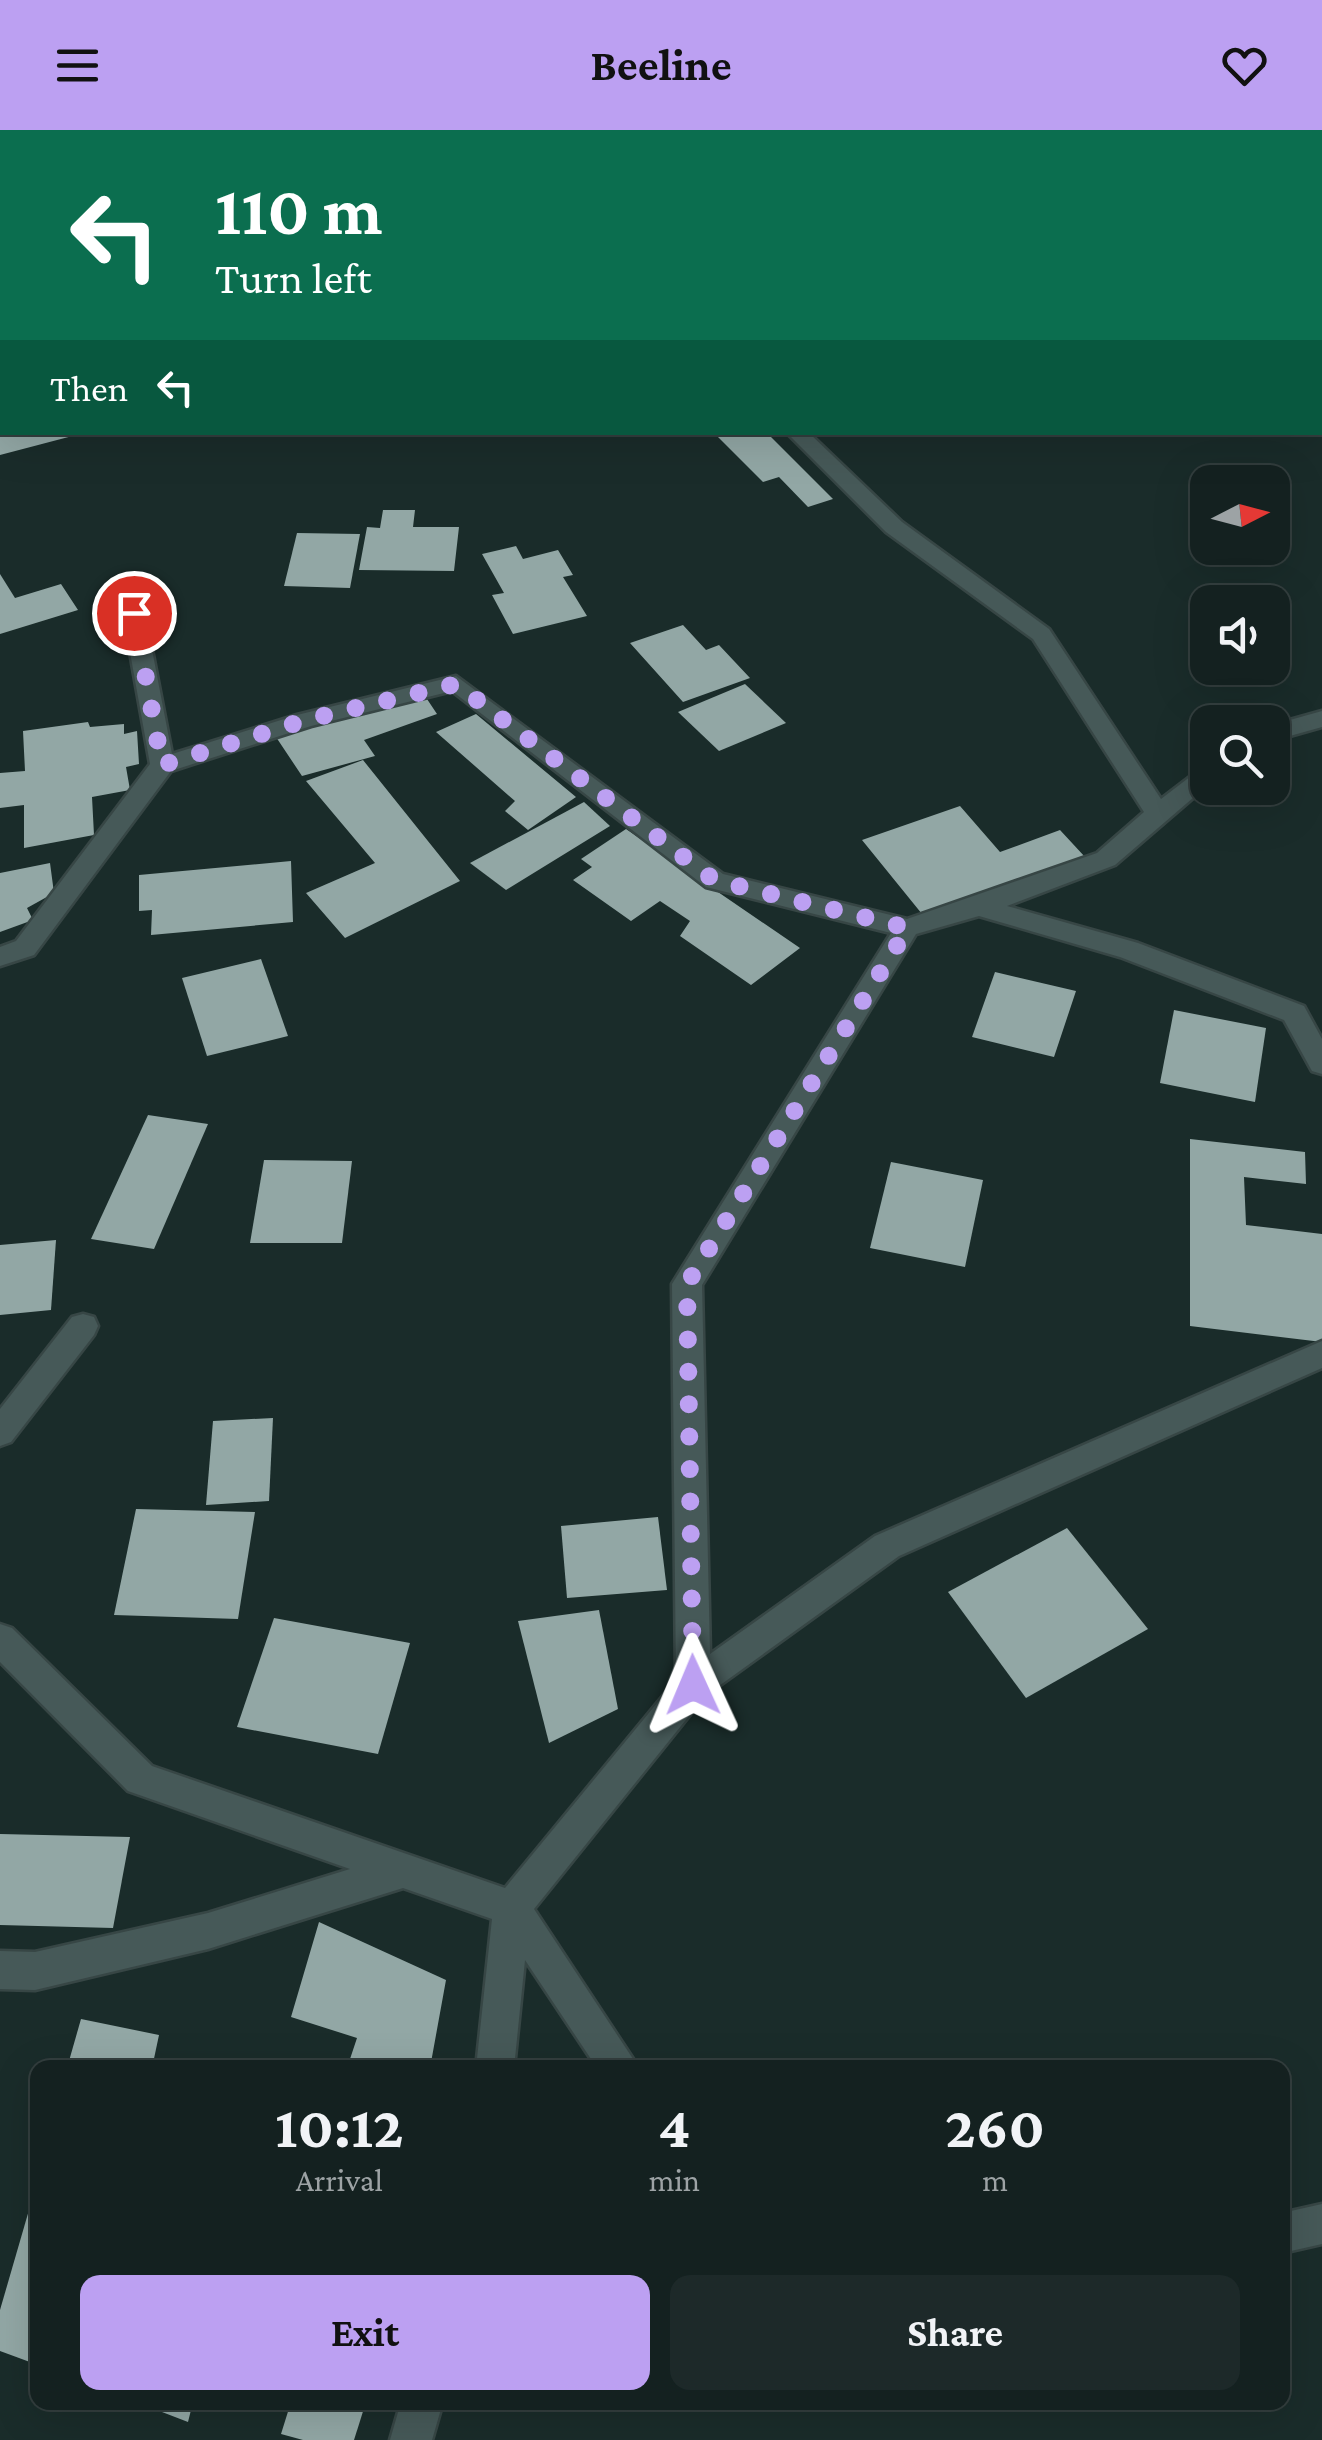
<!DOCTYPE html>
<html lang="en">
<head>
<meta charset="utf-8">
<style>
	:root { --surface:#142120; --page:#1d2929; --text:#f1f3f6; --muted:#9da3a5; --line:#333e3e; --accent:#bca0f2 }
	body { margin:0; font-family:"Crimson Pro",serif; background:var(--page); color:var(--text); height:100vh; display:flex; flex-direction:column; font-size:38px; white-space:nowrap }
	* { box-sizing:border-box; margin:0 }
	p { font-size:32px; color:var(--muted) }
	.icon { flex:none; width:55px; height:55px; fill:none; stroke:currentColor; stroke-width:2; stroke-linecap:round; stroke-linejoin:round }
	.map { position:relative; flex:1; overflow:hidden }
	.side { position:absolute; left:30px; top:1930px; width:1260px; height:350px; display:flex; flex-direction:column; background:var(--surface); border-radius:20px; box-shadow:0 10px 40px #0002,0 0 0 2px var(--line) }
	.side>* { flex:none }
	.top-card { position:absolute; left:0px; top:0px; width:1322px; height:305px; box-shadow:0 10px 40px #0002,0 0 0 2px var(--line); background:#0b6e4f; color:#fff; overflow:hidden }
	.needle { width:65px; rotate:84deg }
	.controls { position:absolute; left:1190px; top:335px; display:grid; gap:20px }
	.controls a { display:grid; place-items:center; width:100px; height:100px; border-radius:20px; background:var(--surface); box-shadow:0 10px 40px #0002,0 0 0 2px var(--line); font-size:50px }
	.pin { position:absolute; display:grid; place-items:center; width:85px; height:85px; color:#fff; margin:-42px; border:5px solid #fff; border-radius:50%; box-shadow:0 2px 10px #0007 }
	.me { position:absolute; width:110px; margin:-55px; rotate:359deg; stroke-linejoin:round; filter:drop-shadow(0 0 8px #0008) }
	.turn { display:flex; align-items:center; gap:35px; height:210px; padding:0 50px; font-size:45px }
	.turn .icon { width:130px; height:130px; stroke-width:2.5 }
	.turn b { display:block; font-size:70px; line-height:85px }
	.then { display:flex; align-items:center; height:95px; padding:0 50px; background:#0003; gap:20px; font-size:38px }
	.eta { display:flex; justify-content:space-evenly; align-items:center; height:170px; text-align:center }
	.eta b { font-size:60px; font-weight:700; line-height:70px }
	.action { display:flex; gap:20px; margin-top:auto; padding:20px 50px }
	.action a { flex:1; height:115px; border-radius:20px; background:var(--accent); color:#111; font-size:40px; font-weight:700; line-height:115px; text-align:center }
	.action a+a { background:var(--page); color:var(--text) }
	header { display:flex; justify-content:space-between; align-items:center; height:130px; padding:0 50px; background:var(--accent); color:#111; font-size:45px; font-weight:700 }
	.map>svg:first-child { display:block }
	.building { fill:#92a7a5 }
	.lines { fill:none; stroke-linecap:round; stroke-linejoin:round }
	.minor-casing { stroke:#374645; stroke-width:5 }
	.minor { fill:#465958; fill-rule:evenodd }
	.route { stroke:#bca0f2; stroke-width:18; stroke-dasharray:0 32.4 }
</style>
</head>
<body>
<header><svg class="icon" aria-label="menu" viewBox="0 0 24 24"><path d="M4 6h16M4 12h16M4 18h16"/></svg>Beeline<svg class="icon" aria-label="heart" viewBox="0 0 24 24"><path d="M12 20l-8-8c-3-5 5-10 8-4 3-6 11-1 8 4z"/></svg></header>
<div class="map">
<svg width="1322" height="2310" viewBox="0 0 1322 2310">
	<rect width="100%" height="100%" fill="#1a2c2a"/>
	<g class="building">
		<path d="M0 302H80V304L0 325Z"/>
		<path d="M729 302H766L833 369 808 377 779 347 763 352 717 306Z"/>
		<path d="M383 380H415L413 397H459L454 441 359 440 367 397 380 398Z"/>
		<path d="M297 403 360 404 350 458 284 456Z"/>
		<path d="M516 416 523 429 558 420 573 445 563 447 587 486 513 504 492 465 504 463 482 424Z"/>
		<path d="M0 444 15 468 61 454 78 480 0 504Z"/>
		<path d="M683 495 706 520 719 515 750 548 683 572 630 513Z"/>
		<path d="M745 554 786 593 719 621 678 582Z"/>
		<path d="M425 566 437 584 364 610 375 626 302 646 276 607Z"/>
		<path d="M476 584 576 667 528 700 505 681 515 671 436 602Z"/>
		<path d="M88 592 90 597 124 594V604L137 601 139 634 126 637 130 660 92 667 94 705 24 718V675L0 678V643L25 641 23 601Z"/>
		<path d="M363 630 460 751 345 808 306 763 375 733 306 651Z"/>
		<path d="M584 672 610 696 506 760 470 733Z"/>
		<path d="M960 676 1000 722 1060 700 1085 727 922 784 862 710Z"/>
		<path d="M626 699 800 818 751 855 680 806 690 791 660 771 631 791 573 750 592 737 581 729Z"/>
		<path d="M291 731 293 792 151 805 152 780 139 781V745Z"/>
		<path d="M50 733 54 763 27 778 33 790 0 802V743Z"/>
		<path d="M261 829 288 906 207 926 182 848Z"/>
		<path d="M995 842 1076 861 1054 927 972 907Z"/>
		<path d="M1174 880 1266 898 1255 972 1160 953Z"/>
		<path d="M148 985 208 994 154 1119 91 1109Z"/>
		<path d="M1190 1009 1305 1022 1306 1054 1244 1047 1246 1095 1322 1104V1212L1190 1196Z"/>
		<path d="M264 1030 352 1031 342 1113H250Z"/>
		<path d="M891 1032 983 1050 965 1137 870 1118Z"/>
		<path d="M56 1110 51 1180 0 1185V1115Z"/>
		<path d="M273 1288 269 1371 206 1375 213 1291Z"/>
		<path d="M136 1379 255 1382 238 1489 114 1485Z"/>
		<path d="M658 1387 667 1460 567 1468 561 1396Z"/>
		<path d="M1067 1398 1148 1499 1026 1568 948 1462Z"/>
		<path d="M599 1480 618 1579 549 1613 518 1491Z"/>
		<path d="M274 1488 410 1513 378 1624 237 1597Z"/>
		<path d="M0 1704 130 1707 113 1798 0 1795Z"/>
		<path d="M319 1792 446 1850 430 1938H347L357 1908 291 1887Z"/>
		<path d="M81 1889 159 1905 152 1938H67Z"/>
		<path d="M38 2049V2235L0 2221V2180Z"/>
		<path d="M136 2272H193L188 2292Z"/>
		<path d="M291 2272H366L354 2310H303L281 2304Z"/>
	</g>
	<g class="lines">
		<defs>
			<g id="minor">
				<path d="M924 0H942L944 2H926Z"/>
				<rect x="1320" y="203" width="2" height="12"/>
				<path d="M786 302H808L902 392 1049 499 1161 669 1208 633V655L1115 735 1007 776 1138 813 1304 876 1322 909V944L1312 941 1284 890 1120 827 979 786 916 804 702 1155 710 1524 875 1406 1322 1211V1238L899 1426 705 1566 534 1779 639 1938H597L525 1830 514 1938H476L492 1789 403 1758 208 1819 35 1860 0 1859V1821L35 1822 208 1783 350 1739 128 1661 0 1532V1494L12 1498 152 1636 505 1758 676 1550 672 1154 891 803 706 757 452 561 311 596 171 641 34 825 0 836V817L16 811 150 634 123 483 134 476 145 483 172 624 297 585 456 546 723 744 907 789 1097 723 1144 682 1033 509 886 402Z"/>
				<path d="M1322 581V597L1272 611V595Z"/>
				<path d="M83 1184 94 1187 98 1196 94 1205 11 1312 0 1316V1279L72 1187Z"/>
				<path d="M1322 2074V2114L1282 2123V2083Z"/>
				<path d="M401 2272H443L432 2310H390Z"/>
			</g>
		</defs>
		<use href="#minor" class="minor-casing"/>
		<use href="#minor" class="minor"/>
	</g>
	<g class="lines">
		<path class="route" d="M134 483 162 635 306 590 456 554 714 750 908 798 687 1154 693 1555"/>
	</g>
</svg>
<div class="controls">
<a><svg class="needle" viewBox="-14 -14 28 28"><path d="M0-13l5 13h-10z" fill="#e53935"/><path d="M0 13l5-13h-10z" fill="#9da3a5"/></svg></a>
<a><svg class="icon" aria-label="sound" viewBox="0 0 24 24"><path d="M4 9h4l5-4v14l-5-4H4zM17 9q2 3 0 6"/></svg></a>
<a><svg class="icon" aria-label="search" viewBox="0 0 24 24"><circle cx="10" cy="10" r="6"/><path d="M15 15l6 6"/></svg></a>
</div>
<div class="pin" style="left:134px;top:483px;background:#d93025"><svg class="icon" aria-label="arrive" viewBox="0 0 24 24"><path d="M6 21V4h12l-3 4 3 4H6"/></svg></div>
<svg class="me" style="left:693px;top:1555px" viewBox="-20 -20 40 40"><path d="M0-17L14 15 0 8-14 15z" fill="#bca0f2" stroke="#fff" stroke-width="4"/></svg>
<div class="top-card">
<div class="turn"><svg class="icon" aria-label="left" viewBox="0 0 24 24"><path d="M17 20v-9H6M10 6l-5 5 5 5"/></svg><div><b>110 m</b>Turn left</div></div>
<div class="then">Then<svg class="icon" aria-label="left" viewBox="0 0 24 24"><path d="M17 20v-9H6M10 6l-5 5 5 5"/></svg></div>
</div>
<section class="side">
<div class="eta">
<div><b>10:12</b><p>Arrival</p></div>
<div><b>4</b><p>min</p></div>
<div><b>260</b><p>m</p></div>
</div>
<div class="action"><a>Exit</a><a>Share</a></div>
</section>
</div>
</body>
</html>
